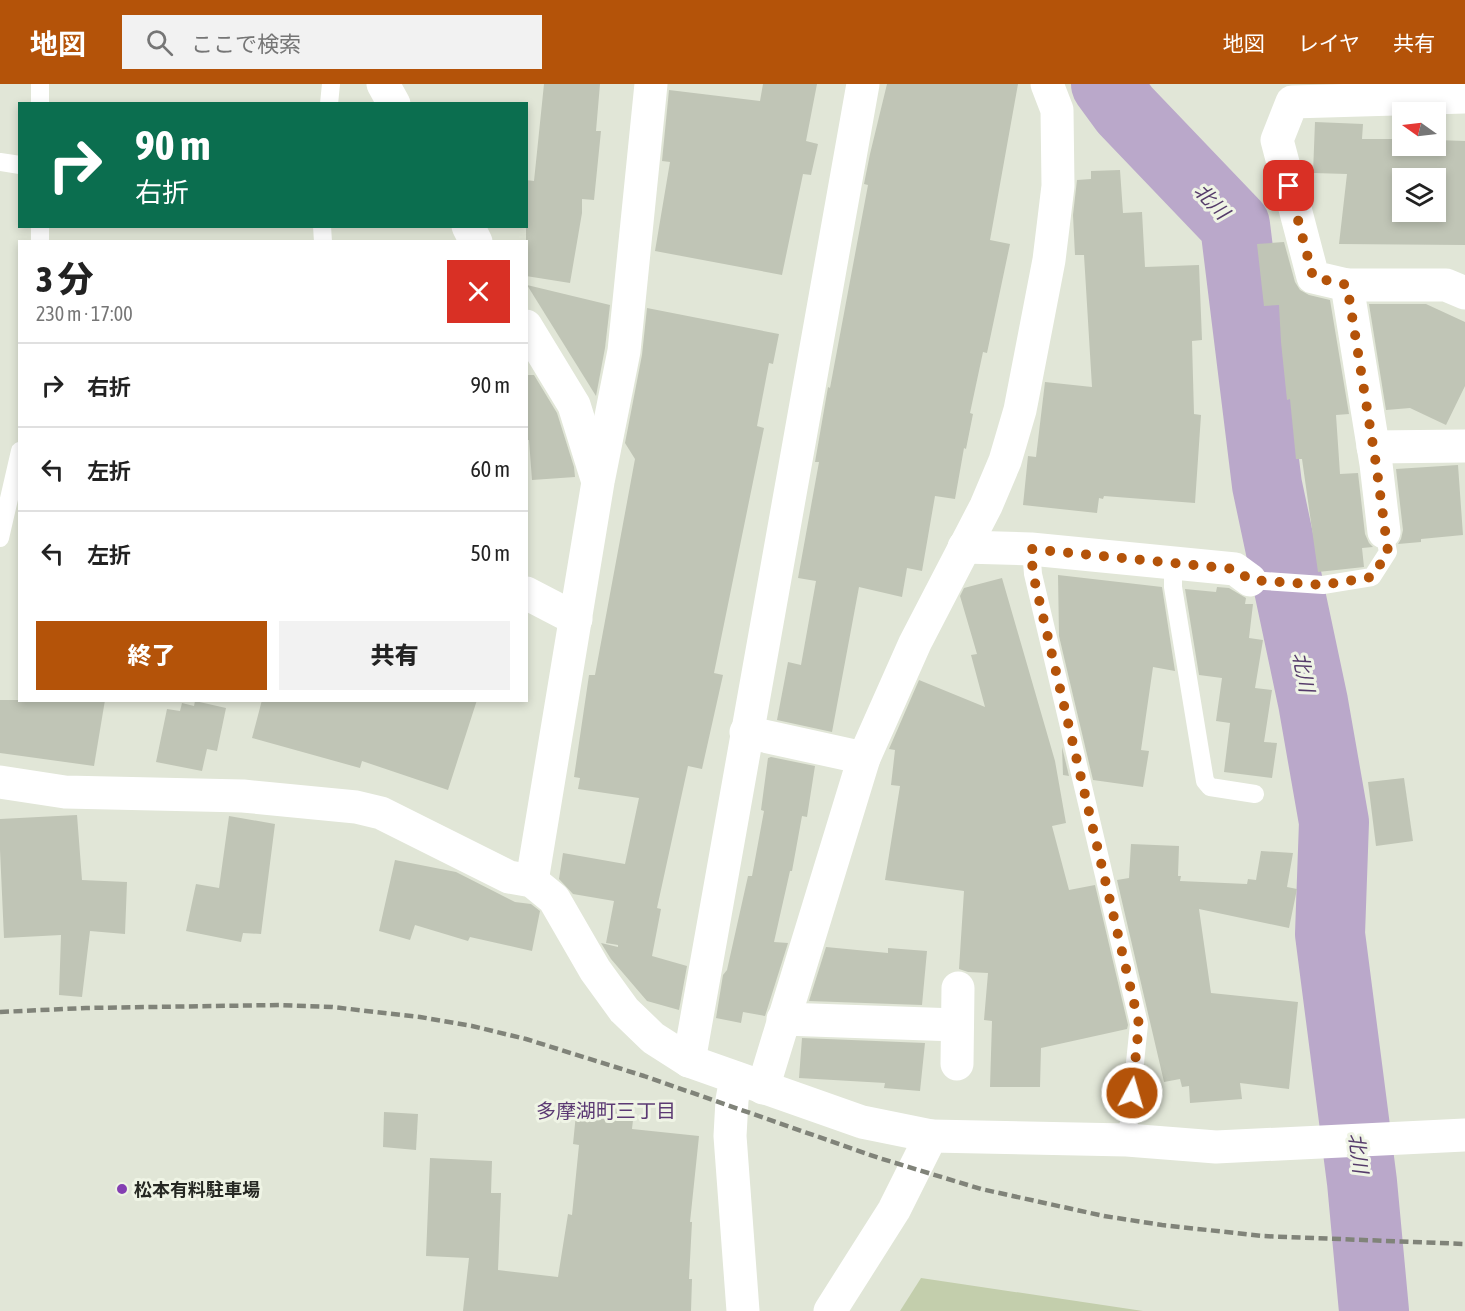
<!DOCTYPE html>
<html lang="ja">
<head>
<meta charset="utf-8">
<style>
	:root { --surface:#fff; --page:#f2f2f2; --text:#222; --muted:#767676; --line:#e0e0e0; --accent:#b45309 }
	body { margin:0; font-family:"Asap Condensed","Noto Sans JP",sans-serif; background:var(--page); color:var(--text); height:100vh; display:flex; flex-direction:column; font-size:22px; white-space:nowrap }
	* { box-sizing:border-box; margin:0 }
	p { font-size:20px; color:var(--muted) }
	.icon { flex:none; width:33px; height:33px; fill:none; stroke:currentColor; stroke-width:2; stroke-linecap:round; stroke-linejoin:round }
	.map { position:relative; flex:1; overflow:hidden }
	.details { position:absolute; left:18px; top:156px; width:510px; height:462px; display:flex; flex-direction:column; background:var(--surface); border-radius:0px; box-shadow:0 3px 9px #0003 }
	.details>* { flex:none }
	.guide { position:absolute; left:18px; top:18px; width:510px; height:126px; border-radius:0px; box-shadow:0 3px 9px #0003; background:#0b6e4f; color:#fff; overflow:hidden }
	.needle { width:39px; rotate:284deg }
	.tools { position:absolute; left:1392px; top:18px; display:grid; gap:12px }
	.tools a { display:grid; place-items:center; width:54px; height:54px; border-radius:0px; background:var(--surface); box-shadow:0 3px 9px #0003; font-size:30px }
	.pin { position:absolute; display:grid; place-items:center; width:51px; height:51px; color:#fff; margin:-26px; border-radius:12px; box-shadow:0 3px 9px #0006 }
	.me { position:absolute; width:66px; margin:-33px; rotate:6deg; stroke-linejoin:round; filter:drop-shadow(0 0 4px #0008) }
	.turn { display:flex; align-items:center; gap:21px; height:126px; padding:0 18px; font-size:27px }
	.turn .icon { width:78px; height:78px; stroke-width:2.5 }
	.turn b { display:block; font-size:42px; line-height:51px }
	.round { display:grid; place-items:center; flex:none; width:63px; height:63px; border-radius:0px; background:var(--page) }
	.headline { display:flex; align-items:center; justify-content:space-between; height:102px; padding:0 18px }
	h1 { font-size:36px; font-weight:800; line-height:45px }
	.cta { display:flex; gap:12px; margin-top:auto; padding:12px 18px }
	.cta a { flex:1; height:69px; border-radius:0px; background:var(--accent); color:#fff; font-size:24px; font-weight:800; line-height:69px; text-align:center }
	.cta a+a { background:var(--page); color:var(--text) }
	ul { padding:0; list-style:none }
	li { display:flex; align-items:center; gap:18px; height:84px; padding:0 18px; border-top:2px solid var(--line) }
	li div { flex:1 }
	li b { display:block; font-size:22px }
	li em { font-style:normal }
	header { display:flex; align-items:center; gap:36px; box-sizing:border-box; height:84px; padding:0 30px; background:var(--accent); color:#fff }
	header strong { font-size:28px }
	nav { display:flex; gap:33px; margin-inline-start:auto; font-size:21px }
	.search { width:420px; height:54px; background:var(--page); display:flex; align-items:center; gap:15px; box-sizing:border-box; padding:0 21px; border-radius:0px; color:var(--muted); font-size:22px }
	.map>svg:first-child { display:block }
	.green { fill:#c3ceac }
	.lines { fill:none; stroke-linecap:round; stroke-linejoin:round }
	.river { stroke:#baa8ca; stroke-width:70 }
	.building { fill:#c0c5b6; fill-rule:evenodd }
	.service { stroke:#fff; stroke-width:18 }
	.minor { stroke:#fff; stroke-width:33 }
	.tertiary { stroke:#fff; stroke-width:33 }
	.rail { stroke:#808379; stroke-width:4.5; stroke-dasharray:9 4.5; stroke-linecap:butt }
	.route { stroke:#b45309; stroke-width:10; stroke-dasharray:0 18 }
	.poi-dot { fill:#843fb2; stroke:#eff4e5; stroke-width:2 }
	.labels { text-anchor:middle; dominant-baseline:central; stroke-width:6; stroke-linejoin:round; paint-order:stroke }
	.poi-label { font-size:18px; font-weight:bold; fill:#262823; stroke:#eff4e5; text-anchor:start }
	.water-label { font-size:20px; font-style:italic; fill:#553b6a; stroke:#eff4e5 }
	.neighbourhood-label { font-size:20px; fill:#5b3973; stroke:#eff4e5 }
</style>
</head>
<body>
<header>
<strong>地図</strong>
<div class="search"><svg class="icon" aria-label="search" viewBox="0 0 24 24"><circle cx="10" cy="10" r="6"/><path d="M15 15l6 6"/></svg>ここで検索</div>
<nav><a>地図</a><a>レイヤ</a><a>共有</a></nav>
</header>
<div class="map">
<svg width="1465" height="1227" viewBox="0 0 1465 1227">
	<rect width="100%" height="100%" fill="#e1e6d7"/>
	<path class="green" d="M921 1194 1143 1227H900Z"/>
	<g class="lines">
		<path class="river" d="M1106 0 1125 26 1235 141 1267 401 1313 618 1334 738 1330 850 1362 1098 1374 1227"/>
	</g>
	<g class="building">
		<path d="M544 0H600L596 47H601L594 116 582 115V129L570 199 526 192V96L534 97Z"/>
		<path d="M763 0H817L806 57 818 60 811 91 803 90 782 191 655 167 670 78 662 77 669 6 760 17Z"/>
		<path d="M887 0H1018L990 156 1010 160 987 269 983 268 970 329 973 330 966 365 964 364 955 415 935 412 922 487 907 484 902 513 859 503 832 648 777 636 788 578 801 581 816 497 798 494 819 378H815L828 303 830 304 868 101 864 100 870 70Z"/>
		<path d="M1315 38 1363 40 1362 55H1402V62H1436V56L1465 57V161L1339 160 1347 90 1313 89ZM1402 94H1436V128H1402Z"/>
		<path d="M1120 86 1123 129 1142 128 1145 183 1199 181 1202 256 1192 257 1194 330 1201 331 1195 419 1104 412 1103 415 1099 414 1097 429 1023 421 1028 372 1036 373 1045 298 1092 303 1084 171H1075L1073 131 1077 96 1091 95V87Z"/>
		<path d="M1284 158 1295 198 1300 206 1309 211 1330 216 1349 330 1336 331 1340 390 1358 389 1365 450 1369 459 1373 463 1362 464 1364 483 1318 488 1302 375H1296L1290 315 1287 316 1281 258 1279 221 1264 222 1257 160Z"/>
		<path d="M527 201 610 221 605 264 596 312Z"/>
		<path d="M1369 220H1426L1465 238V302L1446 341 1410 324 1386 326Z"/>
		<path d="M647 224 779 250 773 280 769 279 757 342 764 344 714 589 723 591 702 685 688 682 657 824 661 825 652 872 687 882 679 926 647 917 611 875 601 859 618 863V861L606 859 614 817 573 810 559 795 563 769 625 780 639 714 578 705 580 694 574 693 589 591H595L635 375 625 359 642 271Z"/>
		<path d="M526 291H534L557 329 574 383 575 393 532 396 529 356H526Z"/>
		<path d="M1458 381 1463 451 1421 455V458L1398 460 1401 455 1403 446 1396 385Z"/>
		<path d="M1058 491 1162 503 1175 587 1153 583 1141 666 1149 667 1143 703 1093 696 1059 552Z"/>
		<path d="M1002 494 1055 677 1066 739 1052 742 1069 806 1095 801 1128 941 1127 945 1041 964 1040 1003H990L992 937 984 936 988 889 968 888 959 885 964 807 885 796 900 702 891 701 895 666 889 665 919 596 985 623 971 571 977 570 960 512 964 504Z"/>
		<path d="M1217 503 1229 504 1246 514 1245 520H1253L1249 554 1263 556 1255 604 1272 606 1264 658 1277 659 1272 694 1224 688 1230 639 1216 637 1222 594 1199 591 1185 505 1216 508Z"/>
		<path d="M0 616H105L94 682 0 669Z"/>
		<path d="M262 616H477L448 706 362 677 360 684 252 654Z"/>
		<path d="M195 617 226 624 217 667 207 665 202 687 156 678 167 625 180 627 182 619 194 622Z"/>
		<path d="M1062 663 1069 692 1063 691Z"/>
		<path d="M771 673 815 682 807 733 802 732 792 787H790L774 858 788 859 765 932 743 928 741 939 716 934 723 891 727 886 748 792H752L764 727 761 726 768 674Z"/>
		<path d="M1404 694 1413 757 1376 762 1368 698Z"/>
		<path d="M77 731 82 796 127 798 125 850 90 847 82 913 59 911 61 851 4 854 0 766V735Z"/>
		<path d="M229 732 275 740 261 850 243 849 241 858 186 847 196 800 219 804Z"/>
		<path d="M1131 760 1179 762 1178 792H1181L1180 797 1247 800 1248 795 1256 796 1261 767 1293 769 1287 803 1297 805 1289 844 1199 825 1211 909 1298 918 1289 1005 1240 999 1242 1015 1190 1019 1189 1002 1182 1003 1180 995 1164 998 1117 796 1129 794Z"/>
		<path d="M395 776 456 788 515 818 531 820 540 827 532 867 470 853 468 857 415 841 410 856 379 847Z"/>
		<path d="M826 863 888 869V864L927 867 922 921 809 917Z"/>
		<path d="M802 954 925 959 920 1007 884 1004 885 999 799 994Z"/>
		<path d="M577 1020 634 1027 632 1045 699 1052 690 1138H692L689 1195H692L691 1227H463L469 1174 426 1172 430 1074 492 1077 491 1109H501L498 1186 558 1193 568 1130 572 1131 579 1061 573 1060Z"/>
		<path d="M384 1028 418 1030 416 1066 383 1063Z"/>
	</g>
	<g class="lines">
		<g class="service">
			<path d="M40 0V20"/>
			<path d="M329 20 331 0"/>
			<path d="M0 78 20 81"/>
			<path d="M322 142 323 158"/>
			<path d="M40 158V142"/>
			<path d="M0 454 20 367"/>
			<path d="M1031 465 1033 490 1139 940 1127 1056"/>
			<path d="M1173 480V503L1205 697 1210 703 1255 710"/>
			<path d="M1250 496 1323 501 1372 493 1388 468 1384 448"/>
		</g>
		<g class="minor">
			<path d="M383 0 394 20"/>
			<path d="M468 142 476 158"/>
			<path d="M1347 201H1446L1465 209"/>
			<path d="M526 242 574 321 598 398 532 797"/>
			<path d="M1373 363 1465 362"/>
			<path d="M599 393 624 267 651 0"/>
			<path d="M1384 448 1376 380 1347 201 1313 193 1277 56 1292 18 1465 13"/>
			<path d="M964 463 1031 465 1235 485 1250 496"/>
			<path d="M526 509 576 535"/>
			<path d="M746 648 864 674"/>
			<path d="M0 698 65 708 243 712 356 723 381 729 509 793 532 797 554 815 595 886 624 926 653 954 689 977 862 1038 931 1052"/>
			<path d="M783 935 957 941"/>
			<path d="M689 977 863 0"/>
			<path d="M957 980 958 904"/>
			<path d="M736 994 732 1016 730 1052 743 1227"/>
			<path d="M763 1004 864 674 915 559 986 422 1005 377 1020 326 1049 176 1058 102 1057 26 1047 0"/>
		</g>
		<path class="tertiary" d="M830 1227 894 1126 931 1052 1127 1056 1216 1063 1465 1051"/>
		<path class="rail" d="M0 928 86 924 279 921 332 923 420 933 472 942 526 955 644 992 879 1074 981 1105 1104 1132 1162 1141 1262 1152 1465 1160"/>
	</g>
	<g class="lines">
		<path class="route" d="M1132 1009 1139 940 1033 490 1031 465 1235 485 1250 496 1323 501 1372 493 1388 468 1376 380 1347 201 1313 193 1289 102"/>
	</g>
	<circle class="poi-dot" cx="122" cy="1105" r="6"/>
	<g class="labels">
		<g class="poi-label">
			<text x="134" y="1105">松本有料駐車場</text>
		</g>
		<g class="water-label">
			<text transform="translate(1212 117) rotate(46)">北川</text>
			<text transform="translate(1304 588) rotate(79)">北川</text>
			<text transform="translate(1359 1069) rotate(83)">北川</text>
		</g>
		<g class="neighbourhood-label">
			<text x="606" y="1026">多摩湖町三丁目</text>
		</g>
	</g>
</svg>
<div class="tools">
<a><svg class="needle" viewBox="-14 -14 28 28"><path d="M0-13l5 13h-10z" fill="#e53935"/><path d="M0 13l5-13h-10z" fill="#767676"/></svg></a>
<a><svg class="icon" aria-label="layers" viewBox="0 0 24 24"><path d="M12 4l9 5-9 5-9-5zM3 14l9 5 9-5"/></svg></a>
</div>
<div class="pin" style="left:1289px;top:102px;background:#d93025"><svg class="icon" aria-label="arrive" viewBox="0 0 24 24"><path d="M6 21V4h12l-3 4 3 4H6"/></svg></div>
<svg class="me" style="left:1132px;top:1009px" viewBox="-20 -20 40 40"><circle r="17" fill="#b45309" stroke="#fff" stroke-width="3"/><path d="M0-11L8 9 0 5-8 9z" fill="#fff"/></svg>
<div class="guide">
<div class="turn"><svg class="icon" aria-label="right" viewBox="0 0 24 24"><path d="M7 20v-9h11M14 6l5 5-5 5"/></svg><div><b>90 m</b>右折</div></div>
</div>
<section class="details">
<div class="headline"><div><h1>3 分</h1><p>230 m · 17:00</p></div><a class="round" style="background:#d93025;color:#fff"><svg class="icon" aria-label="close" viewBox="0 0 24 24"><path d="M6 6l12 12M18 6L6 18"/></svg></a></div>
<ul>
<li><svg class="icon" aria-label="right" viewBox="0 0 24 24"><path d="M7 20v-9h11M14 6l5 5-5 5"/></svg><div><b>右折</b></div><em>90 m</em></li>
<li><svg class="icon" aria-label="left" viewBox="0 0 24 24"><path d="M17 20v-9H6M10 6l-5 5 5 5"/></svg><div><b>左折</b></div><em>60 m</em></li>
<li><svg class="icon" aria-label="left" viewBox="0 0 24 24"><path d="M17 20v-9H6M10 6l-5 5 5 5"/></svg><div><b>左折</b></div><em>50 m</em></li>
</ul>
<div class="cta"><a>終了</a><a>共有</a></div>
</section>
</div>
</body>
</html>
